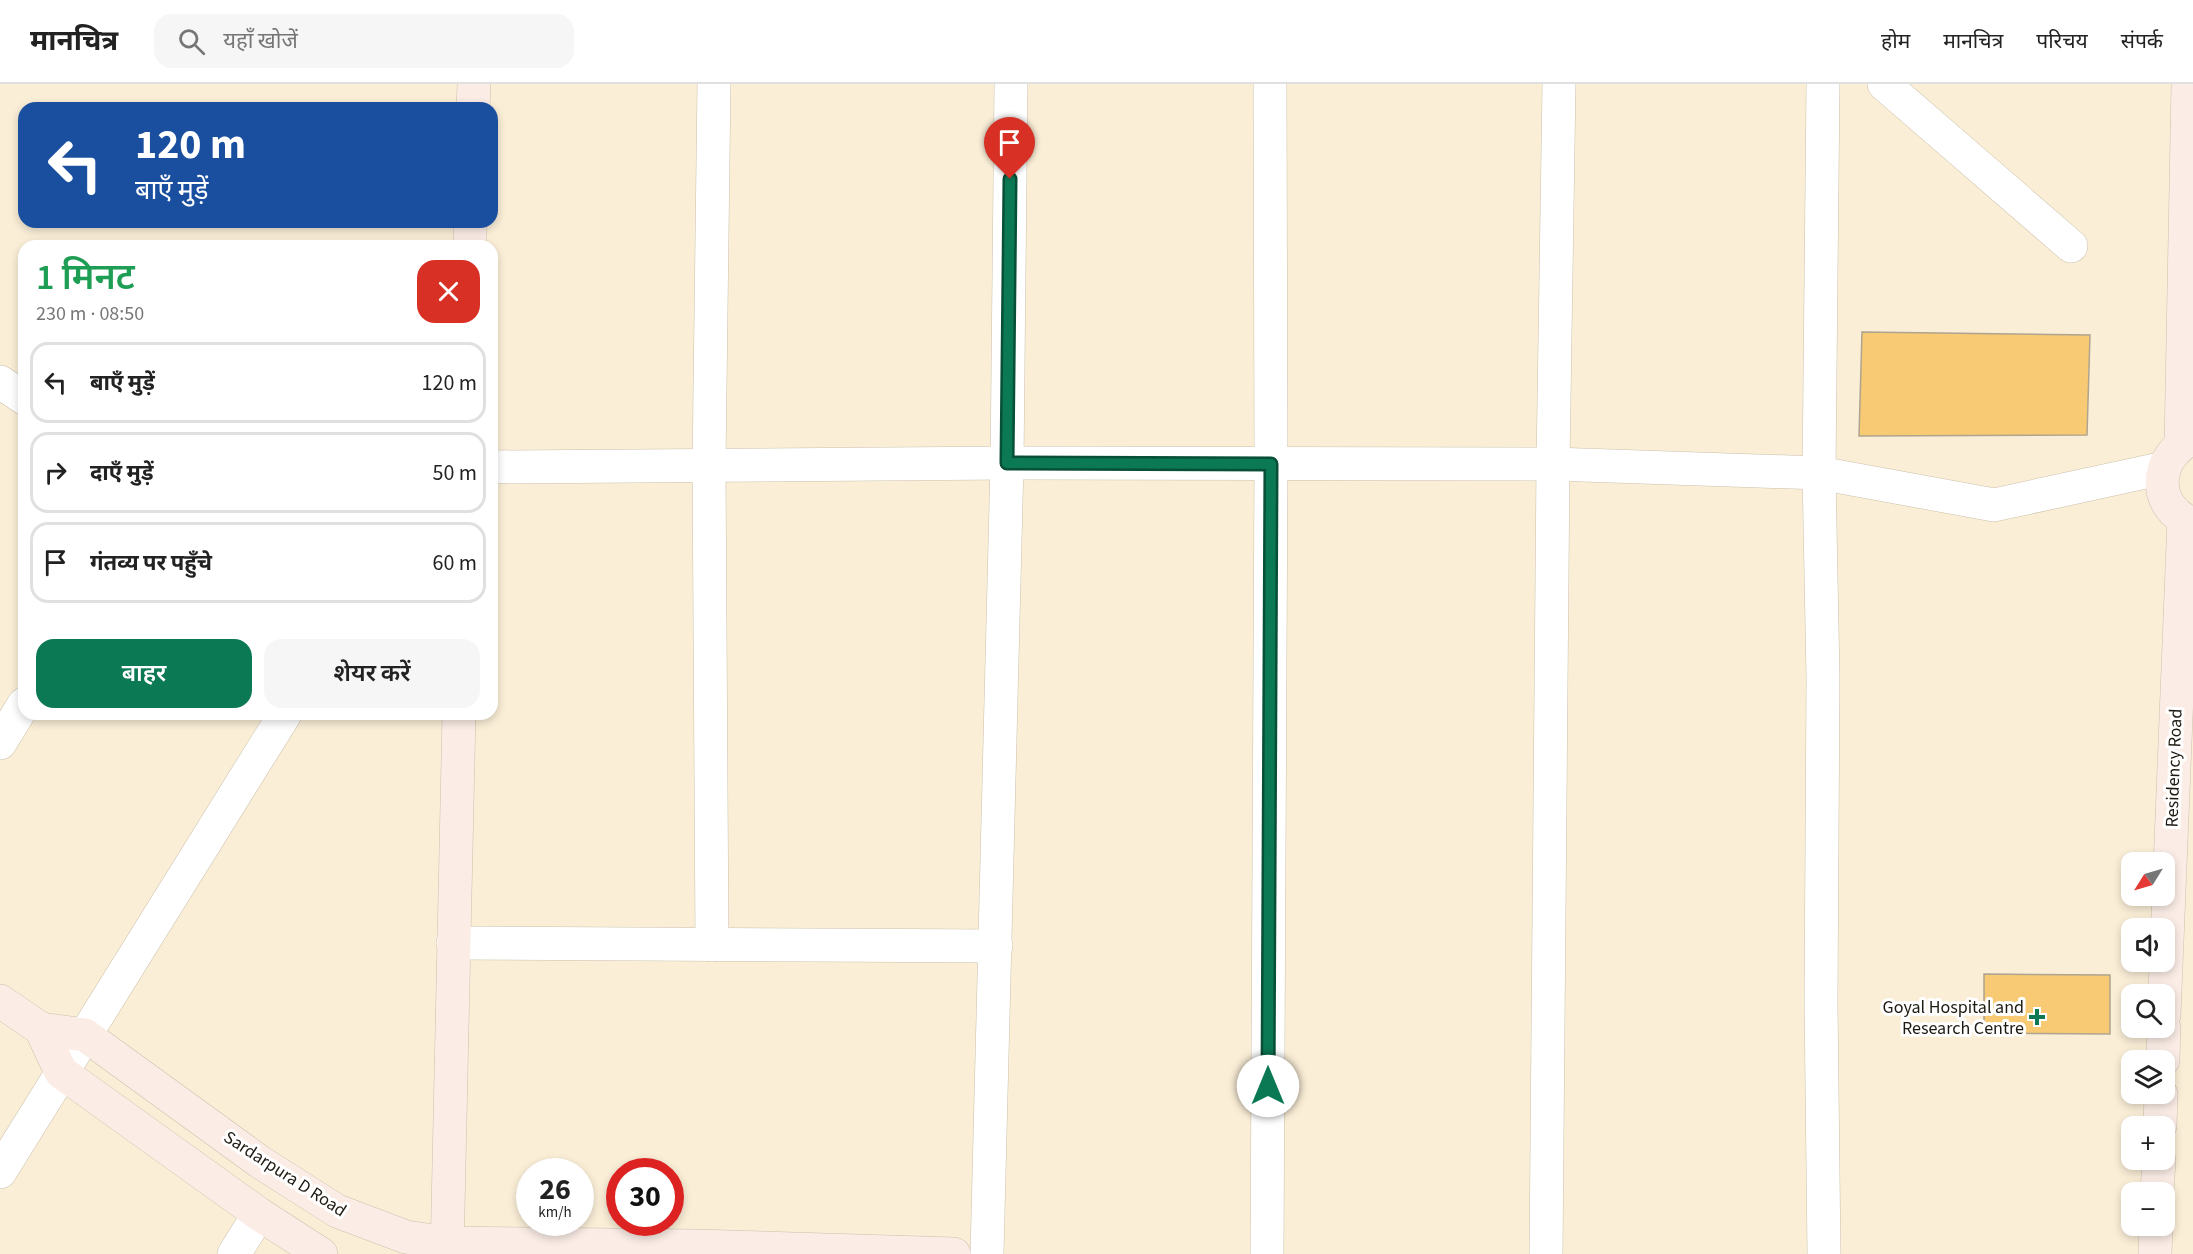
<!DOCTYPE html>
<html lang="hi">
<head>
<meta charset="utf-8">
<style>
	:root { --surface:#fff; --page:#f6f6f6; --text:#222; --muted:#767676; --line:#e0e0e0; --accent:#0b7953 }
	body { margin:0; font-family:"Source Sans 3","Noto Sans Devanagari",sans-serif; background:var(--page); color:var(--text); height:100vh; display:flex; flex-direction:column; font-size:22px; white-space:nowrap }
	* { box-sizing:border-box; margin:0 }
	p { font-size:20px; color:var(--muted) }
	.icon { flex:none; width:33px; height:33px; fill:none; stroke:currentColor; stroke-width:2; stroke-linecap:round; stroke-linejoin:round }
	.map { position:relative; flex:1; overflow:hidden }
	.details { position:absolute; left:18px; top:156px; width:480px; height:480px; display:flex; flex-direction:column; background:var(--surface); border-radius:18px; box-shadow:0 3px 9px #0003 }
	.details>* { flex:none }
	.hud { position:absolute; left:18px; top:18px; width:480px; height:126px; border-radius:18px; box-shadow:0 3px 9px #0003; background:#1a4fa0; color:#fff; overflow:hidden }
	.needle { width:39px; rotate:233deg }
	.buttons { position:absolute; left:2121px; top:768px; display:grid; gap:12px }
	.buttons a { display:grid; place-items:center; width:54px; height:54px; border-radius:12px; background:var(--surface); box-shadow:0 3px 9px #0003; font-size:30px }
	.speed { position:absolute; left:516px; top:1074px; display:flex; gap:12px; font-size:30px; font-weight:700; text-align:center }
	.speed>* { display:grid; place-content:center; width:78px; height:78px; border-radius:50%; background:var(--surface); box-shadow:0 3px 9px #0003; line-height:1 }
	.speed small { font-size:15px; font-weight:400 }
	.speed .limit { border:9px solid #d22; background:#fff; color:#111 }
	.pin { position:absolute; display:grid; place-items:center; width:51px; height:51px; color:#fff; margin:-62px -26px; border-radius:50% 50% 50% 0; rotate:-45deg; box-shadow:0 0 6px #0007 }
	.pin .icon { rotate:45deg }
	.me { position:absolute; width:66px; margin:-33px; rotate:0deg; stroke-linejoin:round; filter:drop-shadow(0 0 4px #0008) }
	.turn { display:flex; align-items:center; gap:21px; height:126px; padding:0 18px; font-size:27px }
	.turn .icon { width:78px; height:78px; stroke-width:2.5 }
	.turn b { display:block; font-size:42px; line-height:51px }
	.round { display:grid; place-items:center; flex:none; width:63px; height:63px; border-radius:18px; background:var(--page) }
	.summary { display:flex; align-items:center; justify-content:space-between; height:102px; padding:0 18px }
	h1 { font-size:36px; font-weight:600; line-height:45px; color:#1e9e55 }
	.button { display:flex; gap:12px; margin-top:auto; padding:12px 18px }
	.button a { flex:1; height:69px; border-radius:18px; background:var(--accent); color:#fff; font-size:24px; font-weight:600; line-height:69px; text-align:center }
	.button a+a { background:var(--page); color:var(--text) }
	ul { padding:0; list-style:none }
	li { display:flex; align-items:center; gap:18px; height:81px; margin:0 12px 9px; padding:0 6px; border:3px solid var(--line); border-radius:18px }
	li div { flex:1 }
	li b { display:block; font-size:22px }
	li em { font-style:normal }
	header { display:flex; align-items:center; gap:36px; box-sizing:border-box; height:84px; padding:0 30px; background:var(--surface); border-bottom:2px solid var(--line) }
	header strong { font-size:28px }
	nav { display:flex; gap:33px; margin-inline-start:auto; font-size:21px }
	.search { width:420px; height:54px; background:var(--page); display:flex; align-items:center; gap:15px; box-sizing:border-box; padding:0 21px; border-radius:18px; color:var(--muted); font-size:22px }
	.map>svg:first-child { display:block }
	.building { fill:#f7ca73; stroke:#afa48f; stroke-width:1.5 }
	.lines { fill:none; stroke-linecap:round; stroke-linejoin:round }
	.street-casing { stroke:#ccc0ab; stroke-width:34 }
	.secondary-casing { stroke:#ccc0ab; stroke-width:34 }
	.street { stroke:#fff; stroke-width:33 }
	.secondary { stroke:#fbede6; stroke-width:33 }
	.route-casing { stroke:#074f36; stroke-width:15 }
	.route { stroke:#0b7953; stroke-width:10 }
	.poi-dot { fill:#0b7953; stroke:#fff; stroke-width:2 }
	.labels { text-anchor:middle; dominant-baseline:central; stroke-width:6; stroke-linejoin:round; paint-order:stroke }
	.street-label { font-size:18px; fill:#1e1a12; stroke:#fff }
	.poi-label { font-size:18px; fill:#1e1a12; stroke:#fff; text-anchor:end }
</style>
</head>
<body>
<header>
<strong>मानचित्र</strong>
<div class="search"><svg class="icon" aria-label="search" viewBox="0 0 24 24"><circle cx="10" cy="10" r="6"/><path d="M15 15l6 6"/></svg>यहाँ खोजें</div>
<nav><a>होम</a><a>मानचित्र</a><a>परिचय</a><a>संपर्क</a></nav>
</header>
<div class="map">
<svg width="2193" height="1170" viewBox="0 0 2193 1170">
	<rect width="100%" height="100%" fill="#faeed7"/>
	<g class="building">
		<path d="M1862 248 2090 251 2087 351 1859 352Z"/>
		<path d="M1984 890 2110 891V950L1984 949Z"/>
	</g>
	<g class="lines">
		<defs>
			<g id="street">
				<path d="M1823 0 1819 389 1823 594 1821 918 1824 1170"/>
				<path d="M1884 0 2071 162"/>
				<path d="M0 298 24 314"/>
				<path d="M492 383 1007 379 1553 380 1819 389 1994 421 2164 384"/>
				<path d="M0 659 24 620"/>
				<path d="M453 859 996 862"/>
				<path d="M712 861 709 381 714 0"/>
				<path d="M0 1088 285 630"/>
				<path d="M234 1170 259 1130"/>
				<path d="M987 1170 1007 379 1011 0"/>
				<path d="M1267 1170 1271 380 1270 0"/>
				<path d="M1546 1170 1553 380 1559 0"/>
			</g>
			<g id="secondary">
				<path d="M473 24 474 0"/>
				<path d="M470 162V138"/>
				<path d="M2193 354C2153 373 2151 423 2193 440"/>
				<path d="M2181 360 2188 0"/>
				<path d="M0 917 41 945 61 988 259 1130 321 1170"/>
				<path d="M2164 931 2184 436"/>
				<path d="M41 945 85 951 260 1078 337 1127 406 1153 447 1159 697 1162 954 1170"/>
				<path d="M2163 976 2164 944"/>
				<path d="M2160 1042 2161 1010"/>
				<path d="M2157 1108 2159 1076"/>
				<path d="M447 1170 459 630"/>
				<path d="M2155 1170 2156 1142"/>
			</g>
		</defs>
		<use href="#street" class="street-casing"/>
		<use href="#secondary" class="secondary-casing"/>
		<use href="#street" class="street"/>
		<use href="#secondary" class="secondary"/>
	</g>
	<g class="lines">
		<defs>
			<path id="route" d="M1010 95 1007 379 1271 380 1268 1002"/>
		</defs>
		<use href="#route" class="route-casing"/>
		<use href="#route" class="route"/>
	</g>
	<path class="poi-dot" d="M2034 924h6v6h6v6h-6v6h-6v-6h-6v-6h6z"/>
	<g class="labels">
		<g class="street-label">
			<text transform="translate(2174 684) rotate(-88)">Residency Road</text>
			<text transform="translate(285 1090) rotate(33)">Sardarpura D Road</text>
		</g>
		<g class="poi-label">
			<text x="2024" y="923">Goyal Hospital and<tspan x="2024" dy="21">Research Centre</tspan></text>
		</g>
	</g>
</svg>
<div class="buttons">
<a><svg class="needle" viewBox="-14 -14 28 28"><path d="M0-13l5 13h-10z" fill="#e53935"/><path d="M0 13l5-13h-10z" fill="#767676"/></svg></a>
<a><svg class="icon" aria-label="sound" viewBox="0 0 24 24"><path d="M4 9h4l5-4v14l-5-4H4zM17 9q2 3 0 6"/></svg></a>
<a><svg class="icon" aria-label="search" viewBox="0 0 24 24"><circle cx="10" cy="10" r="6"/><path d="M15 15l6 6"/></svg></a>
<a><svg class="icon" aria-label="layers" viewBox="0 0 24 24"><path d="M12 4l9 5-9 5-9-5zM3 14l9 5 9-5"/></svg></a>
<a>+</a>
<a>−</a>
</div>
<div class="speed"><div>26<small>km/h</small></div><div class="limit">30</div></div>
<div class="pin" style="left:1010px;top:95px;background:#d93025"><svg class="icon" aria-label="arrive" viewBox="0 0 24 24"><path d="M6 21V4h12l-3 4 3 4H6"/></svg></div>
<svg class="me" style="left:1268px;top:1002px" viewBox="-20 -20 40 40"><circle r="19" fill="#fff"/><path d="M0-13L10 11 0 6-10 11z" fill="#0b7953"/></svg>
<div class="hud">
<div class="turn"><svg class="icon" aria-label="left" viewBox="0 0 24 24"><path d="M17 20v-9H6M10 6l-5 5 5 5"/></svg><div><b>120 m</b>बाएँ मुड़ें</div></div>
</div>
<section class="details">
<div class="summary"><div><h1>1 मिनट</h1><p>230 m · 08:50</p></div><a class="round" style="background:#d93025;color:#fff"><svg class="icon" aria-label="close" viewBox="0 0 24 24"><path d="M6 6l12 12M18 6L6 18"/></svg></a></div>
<ul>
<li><svg class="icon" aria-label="left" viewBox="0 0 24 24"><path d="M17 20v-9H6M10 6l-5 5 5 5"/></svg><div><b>बाएँ मुड़ें</b></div><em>120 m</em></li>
<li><svg class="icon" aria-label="right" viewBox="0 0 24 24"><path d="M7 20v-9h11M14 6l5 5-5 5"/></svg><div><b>दाएँ मुड़ें</b></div><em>50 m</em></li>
<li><svg class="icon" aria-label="arrive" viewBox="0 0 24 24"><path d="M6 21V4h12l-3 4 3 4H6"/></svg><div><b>गंतव्य पर पहुँचे</b></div><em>60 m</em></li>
</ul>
<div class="button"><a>बाहर</a><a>शेयर करें</a></div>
</section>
</div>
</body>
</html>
